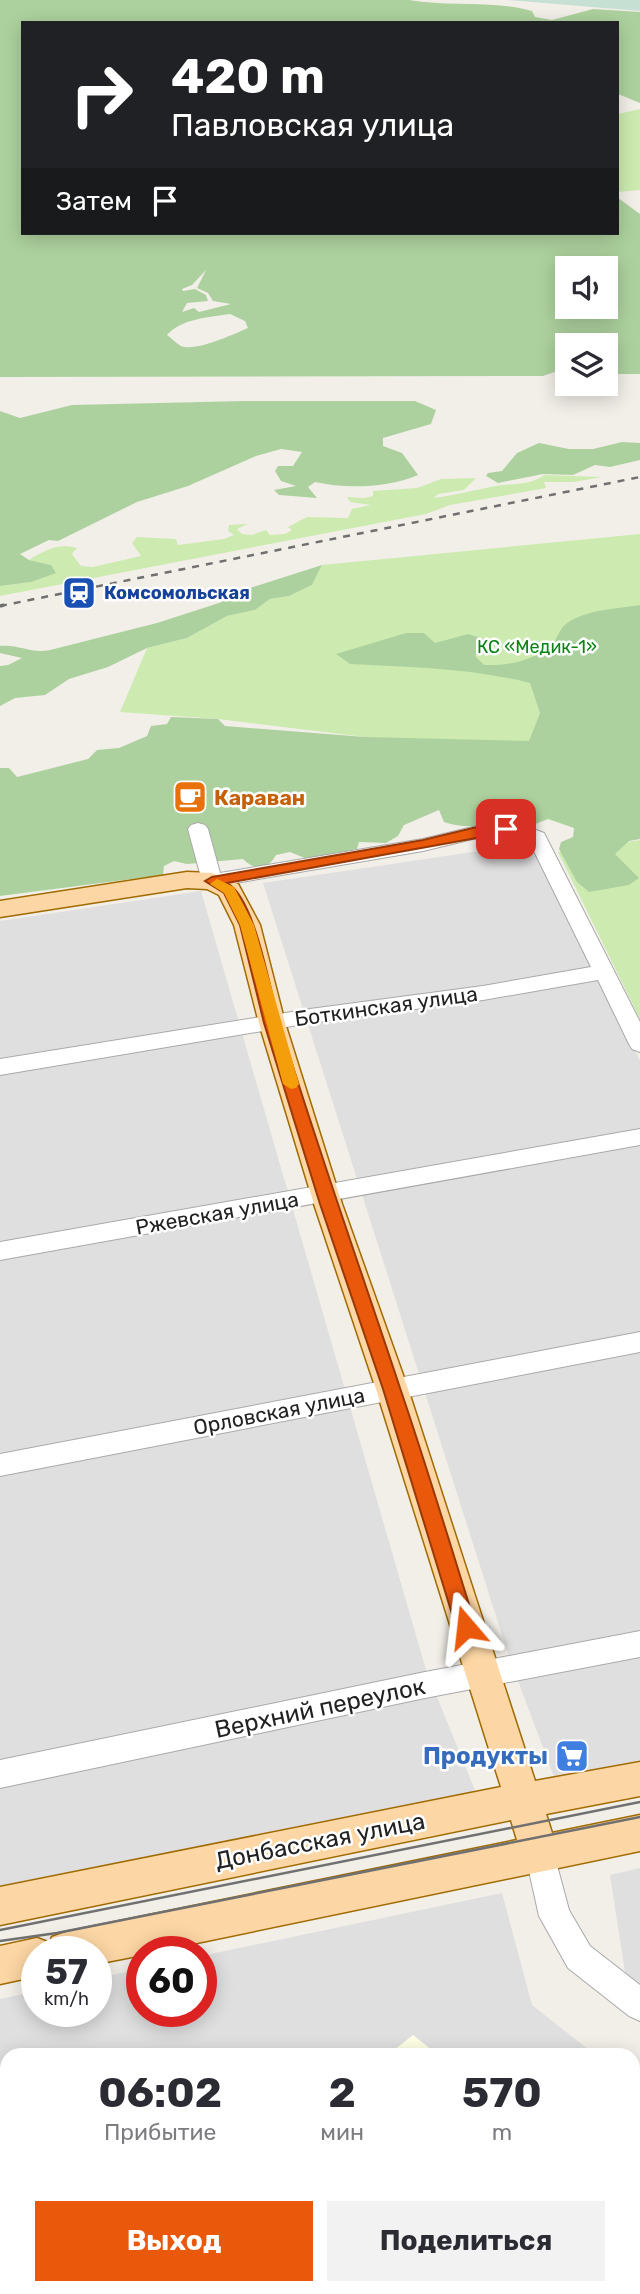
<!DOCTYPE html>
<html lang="ru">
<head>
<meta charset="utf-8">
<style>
	:root { --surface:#fff; --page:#f2f2f3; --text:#2b2b33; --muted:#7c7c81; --accent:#ea580c }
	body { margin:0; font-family:Rubik,sans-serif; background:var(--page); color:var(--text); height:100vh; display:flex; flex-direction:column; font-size:26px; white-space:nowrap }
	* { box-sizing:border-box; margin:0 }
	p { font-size:23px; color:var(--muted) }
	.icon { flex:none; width:38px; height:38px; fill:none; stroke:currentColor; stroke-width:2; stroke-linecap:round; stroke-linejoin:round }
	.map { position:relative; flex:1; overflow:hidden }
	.side { position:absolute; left:0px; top:2048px; width:640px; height:247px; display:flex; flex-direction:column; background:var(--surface); border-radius:21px 21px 0 0; box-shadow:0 4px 18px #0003 }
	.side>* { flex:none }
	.banner { position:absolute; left:21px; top:21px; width:598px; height:214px; border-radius:0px; box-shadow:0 4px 18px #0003; background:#202124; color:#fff; overflow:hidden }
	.controls { position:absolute; left:555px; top:256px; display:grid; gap:14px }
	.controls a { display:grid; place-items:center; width:63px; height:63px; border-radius:0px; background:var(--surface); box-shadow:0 4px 18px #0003; font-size:35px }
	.speed { position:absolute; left:21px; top:1936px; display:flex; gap:14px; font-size:35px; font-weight:700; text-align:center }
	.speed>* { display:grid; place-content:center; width:91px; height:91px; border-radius:50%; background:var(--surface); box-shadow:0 4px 18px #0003; line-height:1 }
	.speed small { font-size:18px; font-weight:400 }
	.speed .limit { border:10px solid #d22; background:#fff; color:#111 }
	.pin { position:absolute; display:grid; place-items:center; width:60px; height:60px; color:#fff; margin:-30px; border-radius:14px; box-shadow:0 4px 10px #0006 }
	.me { position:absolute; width:77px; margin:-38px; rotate:343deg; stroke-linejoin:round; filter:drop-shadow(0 0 5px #0008) }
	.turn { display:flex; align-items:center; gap:24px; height:147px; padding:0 35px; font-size:32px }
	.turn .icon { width:91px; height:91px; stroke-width:2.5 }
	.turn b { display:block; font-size:49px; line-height:60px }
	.then { display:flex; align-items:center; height:66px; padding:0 35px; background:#0003; gap:14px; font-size:26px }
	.eta { display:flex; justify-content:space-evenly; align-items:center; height:119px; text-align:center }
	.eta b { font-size:42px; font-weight:700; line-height:49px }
	.action { display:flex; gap:14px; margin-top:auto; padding:14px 35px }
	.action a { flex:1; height:80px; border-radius:0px; background:var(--accent); color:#fff; font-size:28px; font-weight:700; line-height:80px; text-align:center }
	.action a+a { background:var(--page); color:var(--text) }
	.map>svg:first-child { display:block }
	.residential { fill:#e0dfdf }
	.education { fill:#ffffe5 }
	.grass { fill:#cdebb0 }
	.forest { fill:#add19e; fill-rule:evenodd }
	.wetland { fill:#c6e0d4 }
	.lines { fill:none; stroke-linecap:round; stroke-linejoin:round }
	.minor-casing { stroke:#a9a9a9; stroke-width:2 }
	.major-casing { stroke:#a06b00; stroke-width:3 }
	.minor { fill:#fff; fill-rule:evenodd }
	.major { fill:#fcd6a4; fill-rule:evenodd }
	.tram { stroke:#707070; stroke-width:2.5 }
	.rail-far1 { stroke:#707070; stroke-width:2.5; stroke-dasharray:7 7; stroke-linecap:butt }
	.rail { stroke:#707070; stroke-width:3.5; stroke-dasharray:11 11; stroke-linecap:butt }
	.wall { fill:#aba49e }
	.shaded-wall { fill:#8b8681 }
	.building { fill:#c7bfb8; stroke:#8b8681; stroke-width:2 }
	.route { fill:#ea580c; stroke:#983908; stroke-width:2 }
	.slow { fill:#f59e0b }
	.labels { text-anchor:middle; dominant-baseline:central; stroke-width:5; stroke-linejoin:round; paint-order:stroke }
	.far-transit-label { font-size:18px; font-weight:bold; fill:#164399; stroke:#fff; text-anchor:start }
	.far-park-label { font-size:18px; fill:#0c8416; stroke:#fff }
	.food-label { font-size:21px; font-weight:bold; fill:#c56008; stroke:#fff; text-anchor:start }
	.street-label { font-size:21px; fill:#222; stroke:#fff }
	.near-street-label { font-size:24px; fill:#222; stroke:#fff }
	.near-shop-label { font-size:24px; font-weight:bold; fill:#366cbe; stroke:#fff; text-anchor:end }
</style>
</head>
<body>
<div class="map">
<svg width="640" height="2294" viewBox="0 0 640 2294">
	<rect width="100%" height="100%" fill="#f2efe9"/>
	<g class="residential">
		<path d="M534 843 640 1061V1760L554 1777 508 1654 263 883Z"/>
		<path d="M201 891 426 1670 476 1793 0 1886V921Z"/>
		<path d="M640 1868V1984L625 1972 610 1875Z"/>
		<path d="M502 1893 532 2005 594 2054H7V2157L0 2151V1999L37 1991V2011H96V1978L142 1969V2011H201V1956Z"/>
		<path d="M634 2086 640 2091V2294H148L141 2287H634Z"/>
	</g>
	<g class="education">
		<path d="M413 2035 437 2054H389Z"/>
		<path d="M637 2220 640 2223V2294H593L597 2287H634V2226Z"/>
		<path d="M475 2287H561L557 2294H483Z"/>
	</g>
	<g class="grass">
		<path d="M640 109V190L618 192V114Z"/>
		<path d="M544 475 602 477 573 482H544L546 488 450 505 426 514 0 596V586L31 582 51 565 29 560C45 550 59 543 77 548L72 554 81 566 93 567 141 556 132 543 137 537 176 539 178 545 224 539 234 535 228 531 229 525 248 524 237 529 242 534 252 535 266 530 270 535 285 534 292 530 288 527 307 517 348 518 352 509 371 505 350 502 347 497 364 498 373 496V491L417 488 441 479 476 478 464 490 438 494 434 498C455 495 475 490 495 486 513 483 530 486 544 475Z"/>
		<path d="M640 534V736L546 750 365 737 218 719 120 712 147 648 187 638 227 616 255 610 270 599 289 596 312 585 322 565Z"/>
		<path d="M640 840V1019L558 852Z"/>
	</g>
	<g class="forest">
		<path d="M0 0H409C449 7 493 0 532 11L535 17 552 20 593 9 640 12V103L618 94V23H23V233H618V198L640 214V374H606V345H567V370L563 369 543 376 0 377ZM567 268H606V306H567ZM206 270 197 288 208 293 213 301 231 304 199 312 194 308 182 312 187 303 208 301 206 295 195 289 183 291 182 289 192 285ZM230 314 245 321 248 328C234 334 196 352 181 346 176 343 171 338 167 335 180 319 210 317 230 314Z"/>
		<path d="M244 401H415L436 410 431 424 383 438V446L402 453 418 475C389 488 345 489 315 482L308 487 317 498 279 495 274 490 296 486 281 481 275 471 278 466H293L302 452 281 449 256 456 188 486 137 502 58 541 49 540 20 554 29 560 51 565 56 573 31 582 0 586V411L20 418 72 405Z"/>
		<path d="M622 442 640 443V460L610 467 595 465 573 475 543 474 498 483 486 476 488 473 502 471 517 453 539 443 569 449H593Z"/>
		<path d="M322 565 312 585 289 596 270 599 255 610 227 616 187 638 147 648 108 667 69 679 45 695 15 698 0 706V666L8 665 22 658 0 653V646C19 644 31 654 50 650L157 623 219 603 250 588Z"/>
		<path d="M640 605V839L629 841 615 854 639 878 629 885 589 892 577 882 559 849 561 842 573 837 574 828 548 819 525 828C498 818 474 833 444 822L439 810 404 825 398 836 386 843 359 842 357 849 307 859 290 852 276 855C267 871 255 871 243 859L187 864 174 861 164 866 163 875 0 896V768H9L17 777 88 759 97 750 119 748 147 736 151 726 167 724 171 717 218 719 225 726 365 737 529 741 540 713 530 683C470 668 411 667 350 664L336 654 406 633H424L435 643 468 634 485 639 475 656 484 665C508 666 531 661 551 646 557 640 559 629 566 624 586 609 617 609 640 605Z"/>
	</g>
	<path class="wetland" d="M507 0H640V11Z"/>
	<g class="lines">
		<defs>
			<g id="minor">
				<path d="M198 823 205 825 208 829 220 873 423 839 477 826 506 823 523 825 544 833 640 1022V1052L632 1049 629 1044 598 980 483 1000 310 1023 0 1075V1059L310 1009 483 986 591 967 529 841 506 835 477 838 423 851 212 887 205 885 202 881 188 829 191 825Z"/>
				<path d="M640 1129V1145L0 1260V1242Z"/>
				<path d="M640 1332V1352L0 1476V1454Z"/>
				<path d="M640 1631V1657L425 1698 0 1788V1760L425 1672Z"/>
				<path d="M540 1838 551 1843 569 1910 590 1946 640 1985V2021L629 2016 568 1968 539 1916 525 1853 529 1843Z"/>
			</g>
			<g id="major">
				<path d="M187 872 212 873 238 884 260 925 285 1023 342 1204 408 1389 535 1781 640 1762V1796L546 1814 552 1833 640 1815V1851L158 1951H142V1955L96 1964V1951H37V1976L0 1984V1946L37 1938 50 1943 52 1937 66 1932 517 1840 511 1820 0 1925V1887L501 1787 376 1389 314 1204 259 1023 234 925 219 895 207 889 187 888 0 917V901Z"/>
				<path d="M0 2193 7 2196V2242L0 2239Z"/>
				<path d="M52 2287H98L101 2294H54Z"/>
			</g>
		</defs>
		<use href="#minor" class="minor-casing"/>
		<use href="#major" class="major-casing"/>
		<use href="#minor" class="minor"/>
		<use href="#major" class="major"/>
		<g class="tram">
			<path d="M0 1930 640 1802"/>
			<path d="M0 1941 57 1933 640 1817"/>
			<path d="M0 2243 7 2250"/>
			<path d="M0 2268 7 2275"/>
			<path d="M19 2287 25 2294"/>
			<path d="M44 2287 50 2294"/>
		</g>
		<path class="rail-far1" d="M0 606 640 477"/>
		<path class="rail" d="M0 606 4 605"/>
	</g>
	<path class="wall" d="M177 785 202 805 198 809 187 810 181 807Z"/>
	<path class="shaded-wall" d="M202 800V805L198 809V804Z"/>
	<path class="building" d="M198 783 202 800 198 804 187 805 181 802 177 785Z"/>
	<path class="route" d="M506 825 512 829 510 832 227 883C256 899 270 993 280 1025 317 1147 360 1267 400 1388 427 1467 451 1547 476 1627L473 1633 466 1636 459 1633 456 1627 383 1389 320 1204 264 1023 240 925 224 893 205 881 212 877 423 840 477 827Z"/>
	<path class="slow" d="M217 879 234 887 254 925 299 1084 296 1088 291 1089 283 1084 240 925 224 893 210 884Z"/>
	<defs>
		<symbol id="station-square" viewBox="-11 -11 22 22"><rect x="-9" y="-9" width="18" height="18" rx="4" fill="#1a4fb4" stroke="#fff"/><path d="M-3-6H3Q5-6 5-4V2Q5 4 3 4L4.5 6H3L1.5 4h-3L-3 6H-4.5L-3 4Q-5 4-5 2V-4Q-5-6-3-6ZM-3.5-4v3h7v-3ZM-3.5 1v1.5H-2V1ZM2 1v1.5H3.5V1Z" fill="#fff"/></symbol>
		<symbol id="cafe-square" viewBox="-11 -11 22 22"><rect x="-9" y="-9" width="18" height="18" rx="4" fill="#e8710a" stroke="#fff"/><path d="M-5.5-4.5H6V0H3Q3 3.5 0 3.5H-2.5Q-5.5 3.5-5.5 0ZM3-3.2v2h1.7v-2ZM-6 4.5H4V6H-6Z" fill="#fff"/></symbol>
		<symbol id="supermarket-square" viewBox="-11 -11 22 22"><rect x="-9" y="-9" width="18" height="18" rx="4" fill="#3f7fe0" stroke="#fff"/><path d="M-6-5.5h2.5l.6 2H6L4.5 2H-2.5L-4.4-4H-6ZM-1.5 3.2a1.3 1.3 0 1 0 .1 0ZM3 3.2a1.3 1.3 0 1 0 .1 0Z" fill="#fff"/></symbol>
	</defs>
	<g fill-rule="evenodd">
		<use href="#station-square" x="60" y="574" width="38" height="38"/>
		<use href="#cafe-square" x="171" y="778" width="38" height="38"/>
		<use href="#supermarket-square" x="553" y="1737" width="38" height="38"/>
	</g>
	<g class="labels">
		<g class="far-transit-label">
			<text x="104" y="593">Комсомольская</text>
		</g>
		<g class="far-park-label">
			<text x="537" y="647">КС «Медик-1»</text>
		</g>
		<g class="food-label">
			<text x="214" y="797">Караван</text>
		</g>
		<g class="street-label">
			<text transform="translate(386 1006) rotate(-8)">Боткинская улица</text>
			<text transform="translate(217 1213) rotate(-10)">Ржевская улица</text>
			<text transform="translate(279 1411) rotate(-11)">Орловская улица</text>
		</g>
		<g class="near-street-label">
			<text transform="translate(320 1708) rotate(-12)">Верхний переулок</text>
			<text transform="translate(320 1841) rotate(-11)">Донбасская улица</text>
		</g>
		<g class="near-shop-label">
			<text x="548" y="1756">Продукты</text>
		</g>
	</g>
</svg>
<div class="controls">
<a><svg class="icon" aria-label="sound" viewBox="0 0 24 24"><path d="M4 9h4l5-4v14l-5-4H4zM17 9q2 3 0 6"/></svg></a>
<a><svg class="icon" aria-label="layers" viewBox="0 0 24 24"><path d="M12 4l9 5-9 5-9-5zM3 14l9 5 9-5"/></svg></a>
</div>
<div class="speed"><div>57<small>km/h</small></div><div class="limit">60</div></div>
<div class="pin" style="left:506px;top:829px;background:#d93025"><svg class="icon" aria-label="arrive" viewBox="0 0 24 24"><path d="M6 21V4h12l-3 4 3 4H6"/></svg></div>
<svg class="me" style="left:466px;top:1627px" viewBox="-20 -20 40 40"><path d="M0-17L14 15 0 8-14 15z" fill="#ea580c" stroke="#fff" stroke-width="4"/></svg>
<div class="banner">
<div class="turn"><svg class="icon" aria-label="right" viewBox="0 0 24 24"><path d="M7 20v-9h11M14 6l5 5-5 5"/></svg><div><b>420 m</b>Павловская улица</div></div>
<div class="then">Затем<svg class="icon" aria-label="arrive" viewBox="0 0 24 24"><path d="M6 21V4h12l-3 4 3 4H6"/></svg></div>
</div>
<section class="side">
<div class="eta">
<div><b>06:02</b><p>Прибытие</p></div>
<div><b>2</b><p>мин</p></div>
<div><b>570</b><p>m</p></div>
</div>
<div class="action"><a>Выход</a><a>Поделиться</a></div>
</section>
</div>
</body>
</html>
